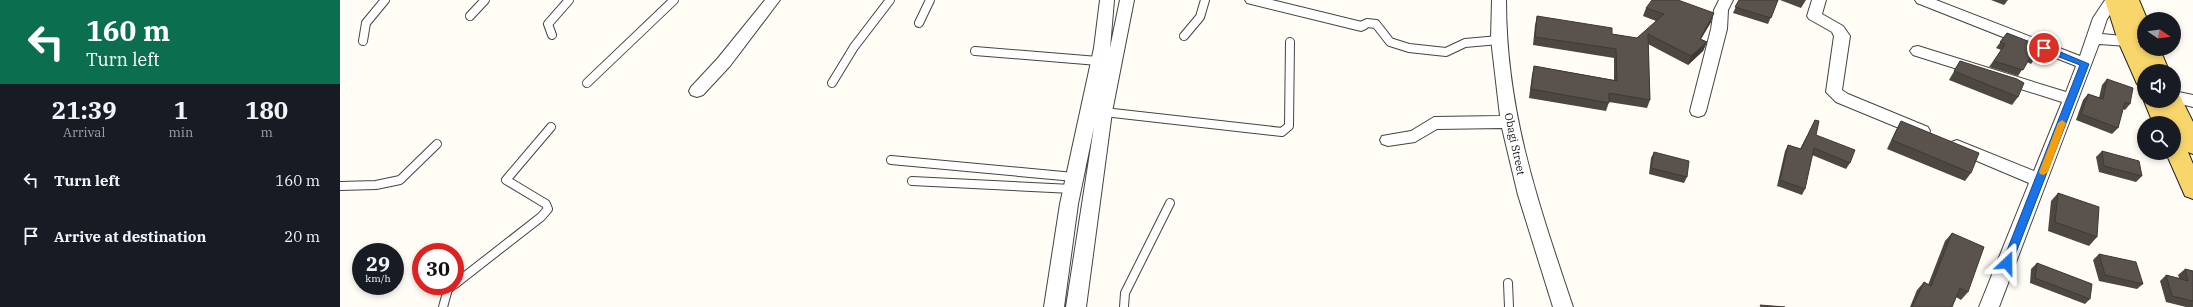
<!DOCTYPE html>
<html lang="en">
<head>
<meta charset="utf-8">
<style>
	:root { --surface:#171b24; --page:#20242c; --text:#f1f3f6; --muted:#9ea1a6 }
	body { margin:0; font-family:"IBM Plex Serif",serif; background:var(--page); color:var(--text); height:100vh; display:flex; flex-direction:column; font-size:15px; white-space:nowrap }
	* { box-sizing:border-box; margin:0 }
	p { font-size:13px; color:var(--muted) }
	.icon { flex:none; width:22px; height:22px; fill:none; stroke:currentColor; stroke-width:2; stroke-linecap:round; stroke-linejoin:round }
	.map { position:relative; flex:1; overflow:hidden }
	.drawer { display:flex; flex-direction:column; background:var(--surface); width:340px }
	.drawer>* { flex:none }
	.banner { background:#0b6e4f; color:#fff; overflow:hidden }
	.needle { width:26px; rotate:103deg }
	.controls { position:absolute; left:1797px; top:12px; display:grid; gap:8px }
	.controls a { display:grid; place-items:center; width:44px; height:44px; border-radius:50%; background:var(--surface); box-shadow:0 2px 6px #0003; font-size:20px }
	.speed { position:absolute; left:12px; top:243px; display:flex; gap:8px; font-size:20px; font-weight:700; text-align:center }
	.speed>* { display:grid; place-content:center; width:52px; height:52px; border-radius:50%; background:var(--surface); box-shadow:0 2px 6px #0003; line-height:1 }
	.speed small { font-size:10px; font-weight:400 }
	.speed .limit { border:6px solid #d22; background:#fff; color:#111 }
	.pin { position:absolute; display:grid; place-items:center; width:34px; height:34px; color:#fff; margin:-17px; border:2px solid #fff; border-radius:50%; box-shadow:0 1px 4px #0007 }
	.me { position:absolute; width:44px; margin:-22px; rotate:23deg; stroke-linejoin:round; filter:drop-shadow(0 0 3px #0008) }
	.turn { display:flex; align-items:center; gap:14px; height:84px; padding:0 20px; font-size:18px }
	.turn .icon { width:52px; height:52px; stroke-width:2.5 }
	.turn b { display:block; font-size:28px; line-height:34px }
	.eta { display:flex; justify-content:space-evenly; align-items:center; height:68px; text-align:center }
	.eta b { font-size:24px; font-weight:700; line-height:28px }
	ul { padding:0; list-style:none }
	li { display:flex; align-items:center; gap:12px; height:56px; padding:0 20px }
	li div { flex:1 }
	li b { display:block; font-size:15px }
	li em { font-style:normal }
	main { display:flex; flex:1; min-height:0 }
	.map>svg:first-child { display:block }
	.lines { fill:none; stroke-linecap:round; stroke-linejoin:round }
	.lane-casing { stroke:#444; stroke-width:10 }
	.street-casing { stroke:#444; stroke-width:2 }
	.primary-casing { stroke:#222; stroke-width:2 }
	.lane { stroke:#fff; stroke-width:8 }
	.street { fill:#fff; fill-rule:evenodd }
	.primary { fill:#f9d66b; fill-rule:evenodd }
	.wall { fill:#4d4742 }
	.shaded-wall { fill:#3f3936 }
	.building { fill:#5a524d; stroke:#3f3936 }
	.route { fill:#1a73e8; stroke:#114b97 }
	.slow { fill:#f59e0b }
	.labels { text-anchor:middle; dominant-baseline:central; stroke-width:4; stroke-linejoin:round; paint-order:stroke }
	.street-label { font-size:11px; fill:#111; stroke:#fff }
</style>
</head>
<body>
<main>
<section class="drawer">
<div class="banner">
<div class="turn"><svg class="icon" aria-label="left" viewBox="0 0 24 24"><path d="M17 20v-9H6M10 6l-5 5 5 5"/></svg><div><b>160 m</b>Turn left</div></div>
</div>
<div class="eta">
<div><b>21:39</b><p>Arrival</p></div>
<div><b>1</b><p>min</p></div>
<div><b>180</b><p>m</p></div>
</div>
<ul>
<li><svg class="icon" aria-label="left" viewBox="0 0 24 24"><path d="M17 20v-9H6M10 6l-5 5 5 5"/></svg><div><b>Turn left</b></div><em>160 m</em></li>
<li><svg class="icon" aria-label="arrive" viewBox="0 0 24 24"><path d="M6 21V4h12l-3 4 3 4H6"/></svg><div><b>Arrive at destination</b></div><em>20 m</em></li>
</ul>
</section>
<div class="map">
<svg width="1853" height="307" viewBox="0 0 1853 307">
	<rect width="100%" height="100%" fill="#fffdf5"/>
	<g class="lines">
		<defs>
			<g id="lane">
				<path d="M130 16 145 0"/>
				<path d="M579 23 590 0"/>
				<path d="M1021 26 1027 23 1036 24 1050 42 1069 48 1106 52 1125 43 1159 40"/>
				<path d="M212 35 208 24 229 0"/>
				<path d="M844 36 860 17 865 0"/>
				<path d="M23 41 26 23 45 0"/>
				<path d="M635 51 758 61"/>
				<path d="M247 83 334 0"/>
				<path d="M492 83 514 47 550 0"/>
				<path d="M764 112 942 132 949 126 950 42"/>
				<path d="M551 160 734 177"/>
				<path d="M572 181 732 189"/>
				<path d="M0 186 36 185 60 180 97 144"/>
				<path d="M1168 283 1169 307"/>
				<path d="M115 284 201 217 208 209 206 204 166 180 211 127"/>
				<path d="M103 307 108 289 112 286"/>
				<path d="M784 307 785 293 830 203"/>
			</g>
			<g id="street">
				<path d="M425 0H440L390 66 363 95 357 97 351 95 349 91 351 87 378 58Z"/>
				<path d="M760 0H774L770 48 780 0H794L772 112 746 307H726L754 127 738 204 724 307H704L720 204 754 48Z"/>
				<path d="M905 0H932L1026 23 1029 26 1026 29 1021 31 907 3Z"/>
				<path d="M1152 0H1166C1166 112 1198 203 1233 307H1213L1178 195 1162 128 1097 129 1075 142 1048 146 1042 144 1040 140 1042 136 1071 131 1094 117 1160 116 1151 39Z"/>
				<path d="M1379 0H1393L1388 10 1387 29 1366 111 1364 115 1358 117 1352 115 1350 111 1371 29 1374 10Z"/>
				<path d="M1472 0H1486L1482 14 1503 26 1510 36 1502 90 1508 94 1588 127 1590 131 1588 135 1582 137 1576 135 1496 102 1486 92 1494 36 1492 32 1469 19 1467 16Z"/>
				<path d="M1575 0H1596L1740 56 1753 18 1765 0H1780L1767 19 1762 34 1793 37 1796 41 1793 45 1788 46 1759 44 1659 307H1639L1689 183 1611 150 1609 146 1611 142 1617 140 1694 171 1722 102 1573 55 1570 51 1573 47 1578 46 1726 92 1736 66 1577 3Z"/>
				<path d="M1834 91 1853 95V107L1828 101H1834Z"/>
			</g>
			<g id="primary">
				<path d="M1765 0H1799L1807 19H1804V42L1798 41 1801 48 1804 44V49H1820L1829 71H1804V86L1797 84 1778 41Z"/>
				<path d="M1834 94 1840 96 1853 122V154L1848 152 1853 164V199L1845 196 1826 153H1834V138L1839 140 1834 123H1813L1804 101H1834Z"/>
			</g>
		</defs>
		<use href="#lane" class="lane-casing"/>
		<use href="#street" class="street-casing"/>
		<use href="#primary" class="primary-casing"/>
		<use href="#lane" class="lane"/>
		<use href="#street" class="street"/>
		<use href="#primary" class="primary"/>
	</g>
	<g class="wall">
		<path d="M1399 0H1438L1428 24 1393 13Z"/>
		<path d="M1440 0H1466L1461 8Z"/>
		<path d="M1651 0H1668L1664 5Z"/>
		<path d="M1306 8 1371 22 1361 39 1367 42 1363 51 1348 65 1308 44 1310 100 1307 108 1269 102 1266 111 1189 98 1192 75 1194 66 1274 80V58L1193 45 1195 25 1197 16 1272 34 1297 38 1316 21 1303 16Z"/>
		<path d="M1667 33 1703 47 1691 64 1687 62 1678 76 1649 67 1661 50 1656 48Z"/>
		<path d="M1620 61 1678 97 1672 105 1609 80Z"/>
		<path d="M1767 79 1790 104 1785 110 1783 109 1778 128 1772 134 1736 120 1743 100 1748 94 1759 98 1762 85Z"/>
		<path d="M1475 120 1476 135 1510 163 1506 169 1472 155 1465 189 1462 195 1437 186 1445 151 1448 145 1460 149Z"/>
		<path d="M1561 121 1631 173 1625 181 1547 149 1556 130Z"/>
		<path d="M1762 151 1802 176 1796 182 1759 172 1756 157Z"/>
		<path d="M1314 152 1347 177 1344 183 1309 174 1311 158Z"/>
		<path d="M1718 193 1757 237 1749 246 1708 231 1711 201Z"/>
		<path d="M1612 233 1628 292 1621 300 1616 297 1612 307H1570L1577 290 1584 282 1588 285 1605 241Z"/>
		<path d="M1759 254 1803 284 1797 289 1759 281 1753 260Z"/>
		<path d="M1697 263 1750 299 1745 304 1690 283 1691 269Z"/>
		<path d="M1845 269 1853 271V307H1846L1826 302 1820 281 1826 275 1839 278 1838 275Z"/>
	</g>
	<g class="shaded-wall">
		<path d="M1374 13 1371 22 1356 47 1360 39Z"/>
		<path d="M1367 42 1363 51 1348 65 1351 56Z"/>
	</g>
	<g class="building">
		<path d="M1312 0H1338L1374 13 1360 39 1367 42 1351 56 1308 34 1310 100 1269 93V103L1191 89 1194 66 1277 81 1276 49 1195 37 1197 16 1272 28V34L1297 38 1324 14 1306 8Z"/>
		<path d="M1399 0H1438L1431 18 1395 7Z"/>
		<path d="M1667 33 1703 47 1696 58 1691 56 1683 70 1654 61 1665 44 1660 42Z"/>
		<path d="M1620 61 1677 79 1684 83 1678 97 1614 71Z"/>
		<path d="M1767 79 1793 88 1790 104 1785 102 1778 128 1741 114 1748 94 1763 99Z"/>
		<path d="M1475 120 1479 121 1476 135 1515 150 1510 163 1474 148 1465 189 1440 180 1448 145 1461 149Z"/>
		<path d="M1561 121 1639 153 1631 173 1552 140Z"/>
		<path d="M1762 151 1799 161 1802 176 1764 166Z"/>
		<path d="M1314 152 1349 161 1347 177 1311 168Z"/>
		<path d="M1718 193 1759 207 1757 237 1715 222Z"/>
		<path d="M1612 233 1644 247 1628 292 1620 288 1612 307H1572L1584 282 1591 286Z"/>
		<path d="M1759 254 1796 262 1803 284 1765 275Z"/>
		<path d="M1697 263 1752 284 1750 299 1695 278Z"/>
		<path d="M1845 269 1853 271V301L1832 296 1826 275 1848 281Z"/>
		<path d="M1420 305 1445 307H1421Z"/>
	</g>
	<path class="route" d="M1704 45 1749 64 1672 263 1667 267 1662 263 1740 65 1701 50V46Z"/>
	<path class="slow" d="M1722 120 1726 123 1708 172 1704 175 1700 174 1699 172 1718 123Z"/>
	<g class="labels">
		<g class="street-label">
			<text transform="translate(1175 144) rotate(78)">Obagi Street</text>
		</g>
	</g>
</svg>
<div class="controls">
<a><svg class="needle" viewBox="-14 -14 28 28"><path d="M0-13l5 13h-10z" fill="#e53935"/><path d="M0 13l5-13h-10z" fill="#9ea1a6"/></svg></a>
<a><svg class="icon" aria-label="sound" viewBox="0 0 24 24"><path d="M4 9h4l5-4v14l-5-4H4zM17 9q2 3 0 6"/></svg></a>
<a><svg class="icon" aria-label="search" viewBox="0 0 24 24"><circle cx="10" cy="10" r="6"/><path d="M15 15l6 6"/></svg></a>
</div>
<div class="speed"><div>29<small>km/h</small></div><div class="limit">30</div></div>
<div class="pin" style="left:1704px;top:48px;background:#d93025"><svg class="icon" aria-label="arrive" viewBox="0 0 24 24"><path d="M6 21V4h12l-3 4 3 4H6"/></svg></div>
<svg class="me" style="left:1667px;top:263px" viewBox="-20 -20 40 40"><path d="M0-17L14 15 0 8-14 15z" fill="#1a73e8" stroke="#fff" stroke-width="4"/></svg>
</div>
</main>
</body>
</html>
